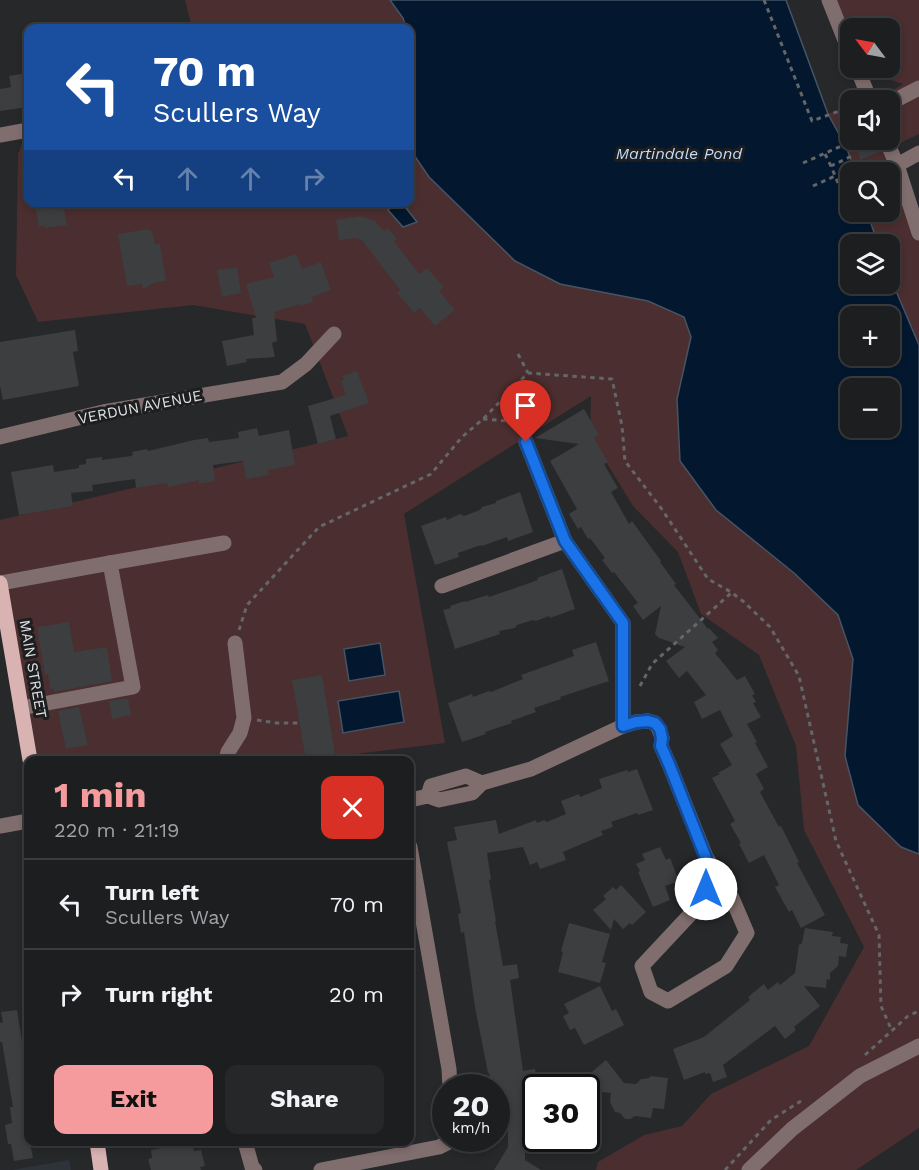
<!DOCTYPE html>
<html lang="en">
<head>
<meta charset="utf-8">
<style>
	:root { --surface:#1c1e20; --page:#252729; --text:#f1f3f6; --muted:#a0a2a5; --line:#3a3c3e; --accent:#f59b9d }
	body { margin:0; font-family:"Work Sans",sans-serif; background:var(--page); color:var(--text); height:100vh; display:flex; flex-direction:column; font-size:22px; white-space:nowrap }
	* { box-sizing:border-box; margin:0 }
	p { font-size:20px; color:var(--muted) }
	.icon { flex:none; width:33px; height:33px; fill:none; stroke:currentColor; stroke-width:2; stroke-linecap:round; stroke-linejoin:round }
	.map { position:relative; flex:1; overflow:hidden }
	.panel { position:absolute; left:24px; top:756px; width:390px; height:390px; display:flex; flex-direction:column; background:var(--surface); border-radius:12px; box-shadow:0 3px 9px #0003,0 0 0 2px var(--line) }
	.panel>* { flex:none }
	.hud { position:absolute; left:24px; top:24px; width:390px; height:183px; border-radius:12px; box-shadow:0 3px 9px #0003,0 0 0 2px var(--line); background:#1a4fa0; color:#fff; overflow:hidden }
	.needle { width:39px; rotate:302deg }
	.fabs { position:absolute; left:840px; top:18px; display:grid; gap:12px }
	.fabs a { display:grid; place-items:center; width:60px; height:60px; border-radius:12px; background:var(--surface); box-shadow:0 3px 9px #0003,0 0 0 2px var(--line); font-size:30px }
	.speed { position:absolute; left:432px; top:1074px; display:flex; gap:12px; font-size:30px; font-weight:700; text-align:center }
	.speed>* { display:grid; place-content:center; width:78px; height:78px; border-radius:50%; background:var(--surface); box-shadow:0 3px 9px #0003,0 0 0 2px var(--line); line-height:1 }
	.speed small { font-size:15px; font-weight:400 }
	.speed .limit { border:3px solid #111; border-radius:9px; background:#fff; color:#111 }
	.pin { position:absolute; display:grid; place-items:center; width:51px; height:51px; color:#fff; margin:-62px -26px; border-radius:50% 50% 50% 0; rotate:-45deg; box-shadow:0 0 6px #0007 }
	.pin .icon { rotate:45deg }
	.me { position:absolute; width:66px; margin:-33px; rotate:0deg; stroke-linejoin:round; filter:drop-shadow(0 0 4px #0008) }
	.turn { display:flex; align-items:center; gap:21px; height:126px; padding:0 30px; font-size:27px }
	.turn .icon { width:78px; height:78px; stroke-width:2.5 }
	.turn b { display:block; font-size:42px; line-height:51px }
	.lanes { display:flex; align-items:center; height:57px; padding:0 30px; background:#0003; justify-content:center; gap:30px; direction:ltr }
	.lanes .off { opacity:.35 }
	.round { display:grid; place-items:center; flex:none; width:63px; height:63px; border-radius:12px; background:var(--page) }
	.headline { display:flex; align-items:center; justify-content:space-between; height:102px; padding:0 30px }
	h1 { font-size:36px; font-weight:700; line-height:45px; color:var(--accent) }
	.action { display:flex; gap:12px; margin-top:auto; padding:12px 30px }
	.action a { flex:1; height:69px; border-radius:12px; background:var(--accent); color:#111; font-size:24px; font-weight:700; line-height:69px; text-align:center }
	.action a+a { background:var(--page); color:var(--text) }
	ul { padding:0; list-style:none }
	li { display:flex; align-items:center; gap:18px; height:90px; padding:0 30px; border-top:2px solid var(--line) }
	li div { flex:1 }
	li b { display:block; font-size:22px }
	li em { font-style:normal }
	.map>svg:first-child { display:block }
	.built { fill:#2d3339 }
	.green { fill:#4b2e2f }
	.water { fill:#03172e; stroke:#465465; stroke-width:1.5; fill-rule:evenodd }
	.building { fill:#3c3e40 }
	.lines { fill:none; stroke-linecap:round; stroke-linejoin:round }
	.path { stroke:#646668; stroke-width:3; stroke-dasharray:4.5 4.5; stroke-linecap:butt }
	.minor { stroke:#806d6d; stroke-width:15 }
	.major { stroke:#d9b2b2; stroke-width:15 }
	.route-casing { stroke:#114b97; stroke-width:15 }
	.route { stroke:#1a73e8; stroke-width:10 }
	.labels { text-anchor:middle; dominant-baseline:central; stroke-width:6; stroke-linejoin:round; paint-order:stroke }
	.street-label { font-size:15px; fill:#e1e2e4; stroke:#1c1e20 }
	.water-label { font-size:16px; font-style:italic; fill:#c4ddfc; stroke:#1c1e20 }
</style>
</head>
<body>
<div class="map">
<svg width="919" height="1170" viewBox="0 0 919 1170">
	<rect width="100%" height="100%" fill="#26282a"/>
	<path class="built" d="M69 1160 71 1170H11Z"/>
	<g class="green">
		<path d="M185 0H390L403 18 406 28H192Z"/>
		<path d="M835 0H919V134L894 146 919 213V345L890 277V244H878L867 212H890V172H855L847 149 828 114 850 106V140H852L862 160 880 152 875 140H890V100H865L890 92 903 84 872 74 868 68H890V28H850V35Z"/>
		<path d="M28 128V202H410V149L429 177 560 284 648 301 684 317 691 337 677 399 680 461 794 573 838 615 853 659 845 756 901 847 919 854V1128L856 1170H596L598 1162 644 1135 682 1126 711 1094 809 1046 864 947 804 830 796 746 759 655 701 614 678 552 633 506 590 436 591 396 404 514 445 743 348 755 349 760H31L0 591V520L348 436 305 324 193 305 38 322 16 275 18 154Z"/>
	</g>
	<g class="water">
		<path d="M390 0H786L828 114 847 149 855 172H850V212H867L878 244H850V284H890V277L919 345V854L901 847 858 805 845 756 853 659 838 615 794 573 716 510 680 461 677 399 691 337 684 317 648 301 560 284 515 261 429 177 410 149V59L412 47 410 38V28H406L403 18ZM850 316H890V356H850ZM850 388H890V428H850Z"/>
		<path d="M397 203H402L417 222 403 227 388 210Z"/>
		<path d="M380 643 385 675 349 681 344 649Z"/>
		<path d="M399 691 404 722 343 733 338 701Z"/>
	</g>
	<g class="building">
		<path d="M28 73V107L0 111V89L11 87 9 76Z"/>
		<path d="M852 140H875L880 152 861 160Z"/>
		<path d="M58 207V210L64 209 67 225 45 228V226L39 227 36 210Z"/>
		<path d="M360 216 375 221 384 231 388 228 397 239 394 241 419 274 427 268 444 287 439 291 455 310 435 326 420 308 414 313 397 293 400 290 362 240 355 238 339 240 336 220Z"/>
		<path d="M149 229V231H152L155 244 160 243 166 281 156 282 143 289 142 284 127 286 118 234Z"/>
		<path d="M296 254 302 269 321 262 331 290 312 297 313 302 301 306 300 304 274 312 277 341 272 343 275 357 246 359 247 362 227 366 222 341 254 335 252 318H256L246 284 274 277 269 263Z"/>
		<path d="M237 267 241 293 222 297 217 270Z"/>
		<path d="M75 330 78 351 73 352 79 386 3 400 0 386V342Z"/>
		<path d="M357 371 369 403 330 416 336 439 318 444 308 406 346 395 341 381 344 380 342 376Z"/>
		<path d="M584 409 599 435 594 438 608 462 604 464 618 488 611 492 629 524 632 521 661 561 660 562 676 584 674 585 708 629 709 628 718 638 712 642 718 650 715 653 737 680 745 676 755 694 752 695 756 702 753 703 761 717 747 724 757 742 755 743 768 767 756 774 764 789 760 792 779 827 781 826 799 862 797 863 825 915 801 928 792 910 789 912 775 887 779 885 764 855 749 863 739 844 741 843 730 824 735 821 712 778 720 774 718 773 732 765 720 744 733 736 720 710 702 719 694 702 706 695 687 671 679 678 666 661 685 647 659 638 655 634 661 606 643 620 633 606 638 603 614 572 612 573 602 560 605 558 590 538 588 539 581 527 578 529 569 514 577 509 550 461 579 444 535 438Z"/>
		<path d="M257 428 259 436 289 430 295 465 268 470 269 475 246 479 243 461 213 465 215 481 199 484V480L168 487V483L136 488 135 479 92 485 93 491 71 493 73 506 19 515 11 472 53 465 54 472 79 468V465L86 464V459L102 457V460L131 456 133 455 132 452 147 449 148 451 194 440 208 438 209 442 239 438 238 432Z"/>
		<path d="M520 492 533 532 508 541 507 537 482 546 481 545 458 553 459 557 435 565 421 526 446 517 447 520 460 514 464 516 480 510 482 507 496 503V501Z"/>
		<path d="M562 569 575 609 550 618 549 616 536 621 533 620 517 625 515 628 499 631 500 634 455 649 443 610 451 608 450 606 465 601V602L488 595 489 597 538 580 537 578Z"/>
		<path d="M69 622 74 652 107 647 112 681 54 692 53 688 50 689 48 674 45 675 37 627Z"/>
		<path d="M596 642 609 681 560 697 561 699 534 708 536 712 511 721 512 723 485 732 486 734 462 742 448 703 472 694 473 697 489 691 491 692 523 679 521 675 574 656 572 650Z"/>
		<path d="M322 675 336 760H306L292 680Z"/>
		<path d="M128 698 131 715 112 719 109 701Z"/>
		<path d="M79 707 88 745 66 749 58 711Z"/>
		<path d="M637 769 653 810 638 815 637 813 611 822 613 827 601 831 603 835 563 852 566 860 540 869 537 862 530 865 523 847 487 853 491 879 489 880 496 921H495L503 966 517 964 519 978 510 980 523 1071 535 1069 538 1088H536V1136H525V1160L541 1170H494L508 1147V1129H503V1105L499 1106 496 1088H492L489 1073H488L475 1007 464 932 461 933 458 914 461 913 447 842 457 840 454 827 496 820 499 834 536 820 537 823 544 820 547 822 566 814 561 801 579 794 580 797 602 788 599 779 627 770 628 772Z"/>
		<path d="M660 847 666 860 670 858 679 881 665 886 670 900 653 907 638 872 640 871 636 864 645 860 642 854Z"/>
		<path d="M621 885 646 912 632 925 630 923 623 929 614 919 611 930 593 910 606 899 603 896 613 887 616 890Z"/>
		<path d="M569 923 610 934 602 962 606 963 600 983 558 972 563 952 561 951Z"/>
		<path d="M805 928 833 932 832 936 841 937 840 943 848 944 846 957 839 956 838 966 830 973V980L827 979 826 988 804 986 820 1006 794 1027 796 1030 785 1039 775 1026 723 1065 727 1077 713 1082 710 1073 705 1074V1072L684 1080 673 1049 704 1037 750 1000 748 997 764 984 768 990 778 982 780 985 795 973 799 945 802 943Z"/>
		<path d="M600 986 612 1011 616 1009 624 1025 584 1045 575 1028 570 1030 563 1016 569 1013 564 1004Z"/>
		<path d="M17 1010 22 1042H25L28 1063V1142H30L33 1158 14 1161 11 1144H8L5 1125 12 1123 10 1107H13L2 1042H0V1023L3 1022 1 1012Z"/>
		<path d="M606 1060 624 1083 636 1084 641 1079 649 1078 651 1076 668 1078 664 1109 653 1108 651 1118 635 1116 630 1119H625L620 1113 615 1112 610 1102 611 1093 601 1092 587 1076Z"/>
		<path d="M192 1142 194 1151 201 1150 205 1166 200 1167 201 1170H151L148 1159 152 1158 151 1150Z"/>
	</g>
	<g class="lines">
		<g class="path">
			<path d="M764 0 812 121 850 107"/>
			<path d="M825 154 831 166"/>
			<path d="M803 163 848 143"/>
			<path d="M838 183 831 166 854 155"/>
			<path d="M813 186 835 176"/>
			<path d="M518 354 528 373"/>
			<path d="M483 419 509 421 516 430"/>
			<path d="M239 630 247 605 319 527 431 474 462 437 483 419 528 373 612 379 622 426 625 461 661 508 708 579 731 592 744 602 770 627 799 676 836 841 879 935 881 1006 892 1031"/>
			<path d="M640 686 652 664 731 593"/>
			<path d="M257 720 276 723H299"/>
			<path d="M865 1055 908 1016 919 1011"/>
			<path d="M725 1170 771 1120 801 1101"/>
		</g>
		<g class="minor">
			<path d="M829 0 850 53"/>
			<path d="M857 68 870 100"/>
			<path d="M890 103 919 88"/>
			<path d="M0 135 28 130"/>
			<path d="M886 140 897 165 919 233"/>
			<path d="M897 165 919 153"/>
			<path d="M0 437 103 412 282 382 306 364 334 334"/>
			<path d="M526 442 565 541 623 623V726"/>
			<path d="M110 563 224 543"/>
			<path d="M0 583 110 563 133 687 21 708"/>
			<path d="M442 586 565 541"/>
			<path d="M226 760 228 752 240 733 244 718 235 643"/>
			<path d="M428 796 431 786 466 776 482 783"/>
			<path d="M410 800 428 796 439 800 472 793 482 783 531 769 623 726 636 722 648 721 655 723 659 729 662 738 661 746 669 764 706 857 732 898 747 933 726 966 668 1001 651 992 642 966 699 905 706 889V857"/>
			<path d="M0 826 28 821"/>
			<path d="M410 847 449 1069 450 1088"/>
			<path d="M245 1142 252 1167 255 1170"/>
			<path d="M321 1170 439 1147 447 1143 449 1138"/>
			<path d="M749 1170 792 1129 860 1076 919 1046"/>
		</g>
		<g class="major">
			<path d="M0 583 30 760"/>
			<path d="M97 1142 101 1170"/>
		</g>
	</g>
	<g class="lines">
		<defs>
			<path id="route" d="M526 442 565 541 623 623V726L636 722 648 721 655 723 660 729 662 738 661 746 669 764 706 858V889"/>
		</defs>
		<use href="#route" class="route-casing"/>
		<use href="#route" class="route"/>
	</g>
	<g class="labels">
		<g class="street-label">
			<text transform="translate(140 407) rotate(-11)">VERDUN AVENUE</text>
			<text transform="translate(33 669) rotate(80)">MAIN STREET</text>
		</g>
		<g class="water-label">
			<text x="679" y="153">Martindale Pond</text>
		</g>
	</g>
</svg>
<div class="fabs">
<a><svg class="needle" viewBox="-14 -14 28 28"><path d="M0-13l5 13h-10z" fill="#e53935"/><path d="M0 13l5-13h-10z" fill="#a0a2a5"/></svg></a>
<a><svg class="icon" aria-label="sound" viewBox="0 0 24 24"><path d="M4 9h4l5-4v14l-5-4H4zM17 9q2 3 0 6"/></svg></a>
<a><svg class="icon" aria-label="search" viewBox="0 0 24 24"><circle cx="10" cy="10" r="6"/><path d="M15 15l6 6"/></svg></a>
<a><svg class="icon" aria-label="layers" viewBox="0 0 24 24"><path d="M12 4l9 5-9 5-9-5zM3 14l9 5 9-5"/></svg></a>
<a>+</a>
<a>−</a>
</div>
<div class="speed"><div>20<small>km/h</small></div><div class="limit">30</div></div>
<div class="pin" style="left:526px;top:442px;background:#d93025"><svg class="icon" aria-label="arrive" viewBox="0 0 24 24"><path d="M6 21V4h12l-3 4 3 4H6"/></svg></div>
<svg class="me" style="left:706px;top:889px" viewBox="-20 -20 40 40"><circle r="19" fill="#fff"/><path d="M0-13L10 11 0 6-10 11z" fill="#1a73e8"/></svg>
<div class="hud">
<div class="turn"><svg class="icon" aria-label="left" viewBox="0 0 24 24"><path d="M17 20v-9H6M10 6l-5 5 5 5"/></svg><div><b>70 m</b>Scullers Way</div></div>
<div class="lanes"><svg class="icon" aria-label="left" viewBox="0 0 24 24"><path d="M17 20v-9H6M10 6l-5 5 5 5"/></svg><svg class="icon off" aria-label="ahead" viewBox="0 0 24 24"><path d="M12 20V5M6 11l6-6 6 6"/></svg><svg class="icon off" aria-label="ahead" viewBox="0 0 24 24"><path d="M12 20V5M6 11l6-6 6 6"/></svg><svg class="icon off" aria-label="right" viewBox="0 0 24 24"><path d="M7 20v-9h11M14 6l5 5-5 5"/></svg></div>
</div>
<section class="panel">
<div class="headline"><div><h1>1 min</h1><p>220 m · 21:19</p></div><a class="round" style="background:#d93025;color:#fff"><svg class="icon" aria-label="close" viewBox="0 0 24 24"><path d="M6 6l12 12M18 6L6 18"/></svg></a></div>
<ul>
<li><svg class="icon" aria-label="left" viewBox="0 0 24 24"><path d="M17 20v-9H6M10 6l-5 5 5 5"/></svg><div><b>Turn left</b><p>Scullers Way</p></div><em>70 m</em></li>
<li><svg class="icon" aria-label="right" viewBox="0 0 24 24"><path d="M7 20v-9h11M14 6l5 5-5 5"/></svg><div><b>Turn right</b></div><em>20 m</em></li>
</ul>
<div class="action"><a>Exit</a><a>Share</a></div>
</section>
</div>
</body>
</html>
